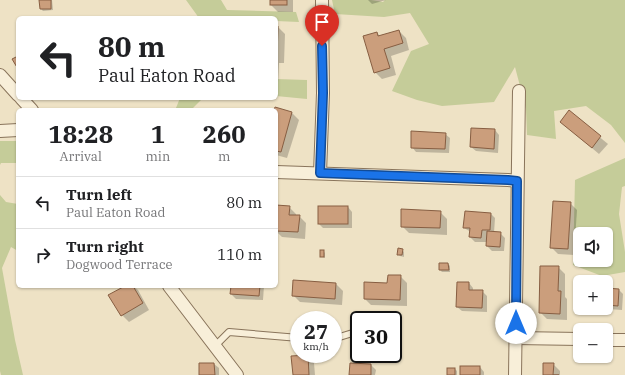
<!DOCTYPE html>
<html lang="en">
<head>
<meta charset="utf-8">
<style>
	:root { --surface:#fff; --page:#f2f2f2; --text:#202124; --muted:#757577; --line:#e0e0e0 }
	body { margin:0; font-family:"IBM Plex Serif",serif; background:var(--page); color:var(--text); height:100vh; display:flex; flex-direction:column; font-size:15px; white-space:nowrap }
	* { box-sizing:border-box; margin:0 }
	p { font-size:13px; color:var(--muted) }
	.icon { flex:none; width:22px; height:22px; fill:none; stroke:currentColor; stroke-width:2; stroke-linecap:round; stroke-linejoin:round }
	.map { position:relative; flex:1; overflow:hidden }
	.sheet { position:absolute; left:16px; top:108px; width:262px; height:180px; display:flex; flex-direction:column; background:var(--surface); border-radius:6px; box-shadow:0 1px 3px #0004 }
	.sheet>* { flex:none }
	.top-card { position:absolute; left:16px; top:16px; width:262px; height:84px; border-radius:6px; box-shadow:0 1px 3px #0004; background:#fff; color:var(--text); overflow:hidden }
	.buttons { position:absolute; left:573px; top:227px; display:grid; gap:8px }
	.buttons a { display:grid; place-items:center; width:40px; height:40px; border-radius:6px; background:var(--surface); box-shadow:0 1px 3px #0004; font-size:20px }
	.speed { position:absolute; left:290px; top:311px; display:flex; gap:8px; font-size:20px; font-weight:700; text-align:center }
	.speed>* { display:grid; place-content:center; width:52px; height:52px; border-radius:50%; background:var(--surface); box-shadow:0 1px 3px #0004; line-height:1 }
	.speed small { font-size:10px; font-weight:400 }
	.speed .limit { border:2px solid #111; border-radius:6px; background:#fff; color:#111 }
	.pin { position:absolute; display:grid; place-items:center; width:34px; height:34px; color:#fff; margin:-41px -17px; border-radius:50% 50% 50% 0; rotate:-45deg; box-shadow:0 0 4px #0007 }
	.pin .icon { rotate:45deg }
	.me { position:absolute; width:44px; margin:-22px; rotate:0deg; stroke-linejoin:round; filter:drop-shadow(0 0 3px #0008) }
	.turn { display:flex; align-items:center; gap:14px; height:84px; padding:0 16px; font-size:18px }
	.turn .icon { width:52px; height:52px; stroke-width:2.5 }
	.turn b { display:block; font-size:28px; line-height:34px }
	.eta { display:flex; justify-content:space-evenly; align-items:center; height:68px; text-align:center }
	.eta b { font-size:24px; font-weight:800; line-height:28px }
	ul { padding:0; list-style:none }
	li { display:flex; align-items:center; gap:12px; height:52px; padding:0 16px; border-top:1px solid var(--line) }
	li div { flex:1 }
	li b { display:block; font-size:15px }
	li em { font-style:normal }
	.map>svg:first-child { display:block }
	.green { fill:#c5cc99; fill-rule:evenodd }
	.shadow { fill:#0003 }
	.building { fill:#cb9e7c; stroke:#875e42 }
	.lines { fill:none; stroke-linecap:round; stroke-linejoin:round }
	.service-casing { stroke:#89745b; stroke-width:8 }
	.minor-casing { stroke:#89745b; stroke-width:14 }
	.service { stroke:#f8efd9; stroke-width:6 }
	.minor { stroke:#f8efd9; stroke-width:12 }
	.route-casing { stroke:#114b97; stroke-width:10 }
	.route { stroke:#1a73e8; stroke-width:7 }
</style>
</head>
<body>
<div class="map">
<svg width="625" height="375" viewBox="0 0 625 375">
	<rect width="100%" height="100%" fill="#eee2c5"/>
	<g class="green">
		<path d="M186 0H221L227 10 296 12 299 22 276 21V18H199Z"/>
		<path d="M332 0H371L383 2 385 0H625V143L611 125 586 106 554 111 556 139 527 135 526 109 515 67 494 102 442 106 417 100 392 91 411 51 429 44 410 13 384 17 335 14Z"/>
		<path d="M276 79 307 80V99L276 96Z"/>
		<path d="M180 98H203L191 110H176V108Z"/>
		<path d="M0 141H18V163H1L0 165Z"/>
		<path d="M625 158V186L622 187 619 214 625 252V272L602 276 573 265 575 180ZM580 234H606V260H580Z"/>
		<path d="M0 195 6 202 18 204V251L11 247 2 268 15 340 23 375H1L0 371Z"/>
	</g>
	<g class="shadow">
		<path d="M40 0H52L53 10 43 11 41 9Z"/>
		<path d="M271 0H293V12H278L271 5Z"/>
		<path d="M368 0H386L372 4Z"/>
		<path d="M276 27H278L285 34 284 63H279L278 82H276Z"/>
		<path d="M399 31 406 38 409 50 391 56 396 75 382 79 375 72 377 33 380 36Z"/>
		<path d="M276 108 292 113 299 120 287 158 276 155Z"/>
		<path d="M569 112 608 144 599 154 561 122Z"/>
		<path d="M495 130 499 135 498 153 476 151 471 147Z"/>
		<path d="M445 134 450 138 449 153 416 152 412 147Z"/>
		<path d="M570 203 577 210 574 255 558 254 551 247Z"/>
		<path d="M276 206 289 207 296 214V216H299L306 223 305 239 282 237 276 231Z"/>
		<path d="M348 207 352 212V228H323L319 224Z"/>
		<path d="M440 212 447 219V235L409 233 402 226Z"/>
		<path d="M491 214 495 218 494 233H500L505 238 504 251H492L487 246V242H475L470 237 471 232 464 228Z"/>
		<path d="M402 250 404 252V257L400 256 398 254Z"/>
		<path d="M323 251 325 253V258L321 256Z"/>
		<path d="M440 264H448L450 266V272H442L440 270Z"/>
		<path d="M558 267 565 274V297L567 299V320L547 319 540 312Z"/>
		<path d="M400 276 407 283V306L371 305 365 299Z"/>
		<path d="M469 283 473 288V291H482L487 296V312L462 311 457 307Z"/>
		<path d="M336 284 343 291 342 305 300 302 293 295Z"/>
		<path d="M127 286H133L138 290 149 310 129 322 122 315Z"/>
		<path d="M232 286H264L263 300 236 299 231 294Z"/>
		<path d="M606 289 619 290 623 294 622 310 594 308H606Z"/>
		<path d="M307 356 314 363 315 375H294Z"/>
		<path d="M214 364 219 368V375H200Z"/>
		<path d="M553 364 560 371V375H544Z"/>
		<path d="M371 365 376 370 375 375H350Z"/>
		<path d="M480 367 484 372V375H461Z"/>
		<path d="M448 369H455L457 371V375H448Z"/>
	</g>
	<g class="building">
		<path d="M39 0H51V9H40Z"/>
		<rect x="270" y="0" width="17" height="5"/>
		<path d="M276 26H278L277 57H276Z"/>
		<path d="M399 30 403 43 384 49 390 68 374 73 363 36 377 32 378 36Z"/>
		<path d="M18 56V69L12 59Z"/>
		<path d="M275 107 292 112 281 152 276 151V110H274Z"/>
		<path d="M569 110 601 136 592 148 560 122Z"/>
		<path d="M471 128 495 129 494 149 470 147Z"/>
		<path d="M411 131 446 133 445 149 411 148Z"/>
		<path d="M553 201 571 202 568 249 550 248Z"/>
		<path d="M276 205 290 206 289 215H300L298 232 276 231Z"/>
		<rect x="318" y="206" width="30" height="18"/>
		<path d="M401 209 441 211 440 228 401 227Z"/>
		<path d="M465 211 491 213 490 230H482L481 238 469 237 470 228H463Z"/>
		<path d="M487 231 501 232 500 247 486 246Z"/>
		<path d="M398 248 403 249 402 255H397Z"/>
		<rect x="320" y="250" width="4" height="7"/>
		<path d="M439 263H448L449 270H439Z"/>
		<path d="M540 266H559L558 291H561L560 314 539 313Z"/>
		<path d="M388 275H401L400 300 364 299V282L387 283Z"/>
		<path d="M293 280 336 283 335 299 292 296Z"/>
		<path d="M457 282H469V290H483L482 308 456 307Z"/>
		<path d="M125 286H133L143 303 121 316 108 295Z"/>
		<path d="M231 286H260L259 296 230 294Z"/>
		<path d="M606 288 619 289 618 306 606 305Z"/>
		<path d="M308 355 309 375H293L291 356Z"/>
		<path d="M199 363H214L215 375H199Z"/>
		<path d="M350 363 371 364V375H349Z"/>
		<path d="M543 363H554L553 375H559H543Z"/>
		<rect x="460" y="366" width="20" height="9"/>
		<rect x="447" y="368" width="8" height="7"/>
	</g>
	<g class="lines">
		<defs>
			<g id="service">
				<path d="M363 320 364 315"/>
				<path d="M333 339 359 331"/>
				<path d="M215 346 229 332 299 338"/>
			</g>
			<g id="minor">
				<path d="M0 75 18 95"/>
				<path d="M21 98 32 110"/>
				<path d="M0 131 18 130"/>
				<path d="M276 172 508 180 517 181"/>
				<path d="M320 173 323 93 322 0"/>
				<path d="M169 286 237 375"/>
				<path d="M516 338 580 339"/>
				<path d="M606 340H625"/>
				<path d="M515 375 519 91"/>
			</g>
		</defs>
		<use href="#service" class="service-casing"/>
		<use href="#minor" class="minor-casing"/>
		<use href="#service" class="service"/>
		<use href="#minor" class="minor"/>
	</g>
	<g class="lines">
		<defs>
			<path id="route" d="M322 46 323 93 320 173 508 180 517 181 516 323"/>
		</defs>
		<use href="#route" class="route-casing"/>
		<use href="#route" class="route"/>
	</g>
</svg>
<div class="buttons">
<a><svg class="icon" aria-label="sound" viewBox="0 0 24 24"><path d="M4 9h4l5-4v14l-5-4H4zM17 9q2 3 0 6"/></svg></a>
<a>+</a>
<a>−</a>
</div>
<div class="speed"><div>27<small>km/h</small></div><div class="limit">30</div></div>
<div class="pin" style="left:322px;top:46px;background:#d93025"><svg class="icon" aria-label="arrive" viewBox="0 0 24 24"><path d="M6 21V4h12l-3 4 3 4H6"/></svg></div>
<svg class="me" style="left:516px;top:323px" viewBox="-20 -20 40 40"><circle r="19" fill="#fff"/><path d="M0-13L10 11 0 6-10 11z" fill="#1a73e8"/></svg>
<div class="top-card">
<div class="turn"><svg class="icon" aria-label="left" viewBox="0 0 24 24"><path d="M17 20v-9H6M10 6l-5 5 5 5"/></svg><div><b>80 m</b>Paul Eaton Road</div></div>
</div>
<section class="sheet">
<div class="eta">
<div><b>18:28</b><p>Arrival</p></div>
<div><b>1</b><p>min</p></div>
<div><b>260</b><p>m</p></div>
</div>
<ul>
<li><svg class="icon" aria-label="left" viewBox="0 0 24 24"><path d="M17 20v-9H6M10 6l-5 5 5 5"/></svg><div><b>Turn left</b><p>Paul Eaton Road</p></div><em>80 m</em></li>
<li><svg class="icon" aria-label="right" viewBox="0 0 24 24"><path d="M7 20v-9h11M14 6l5 5-5 5"/></svg><div><b>Turn right</b><p>Dogwood Terrace</p></div><em>110 m</em></li>
</ul>
</section>
</div>
</body>
</html>
